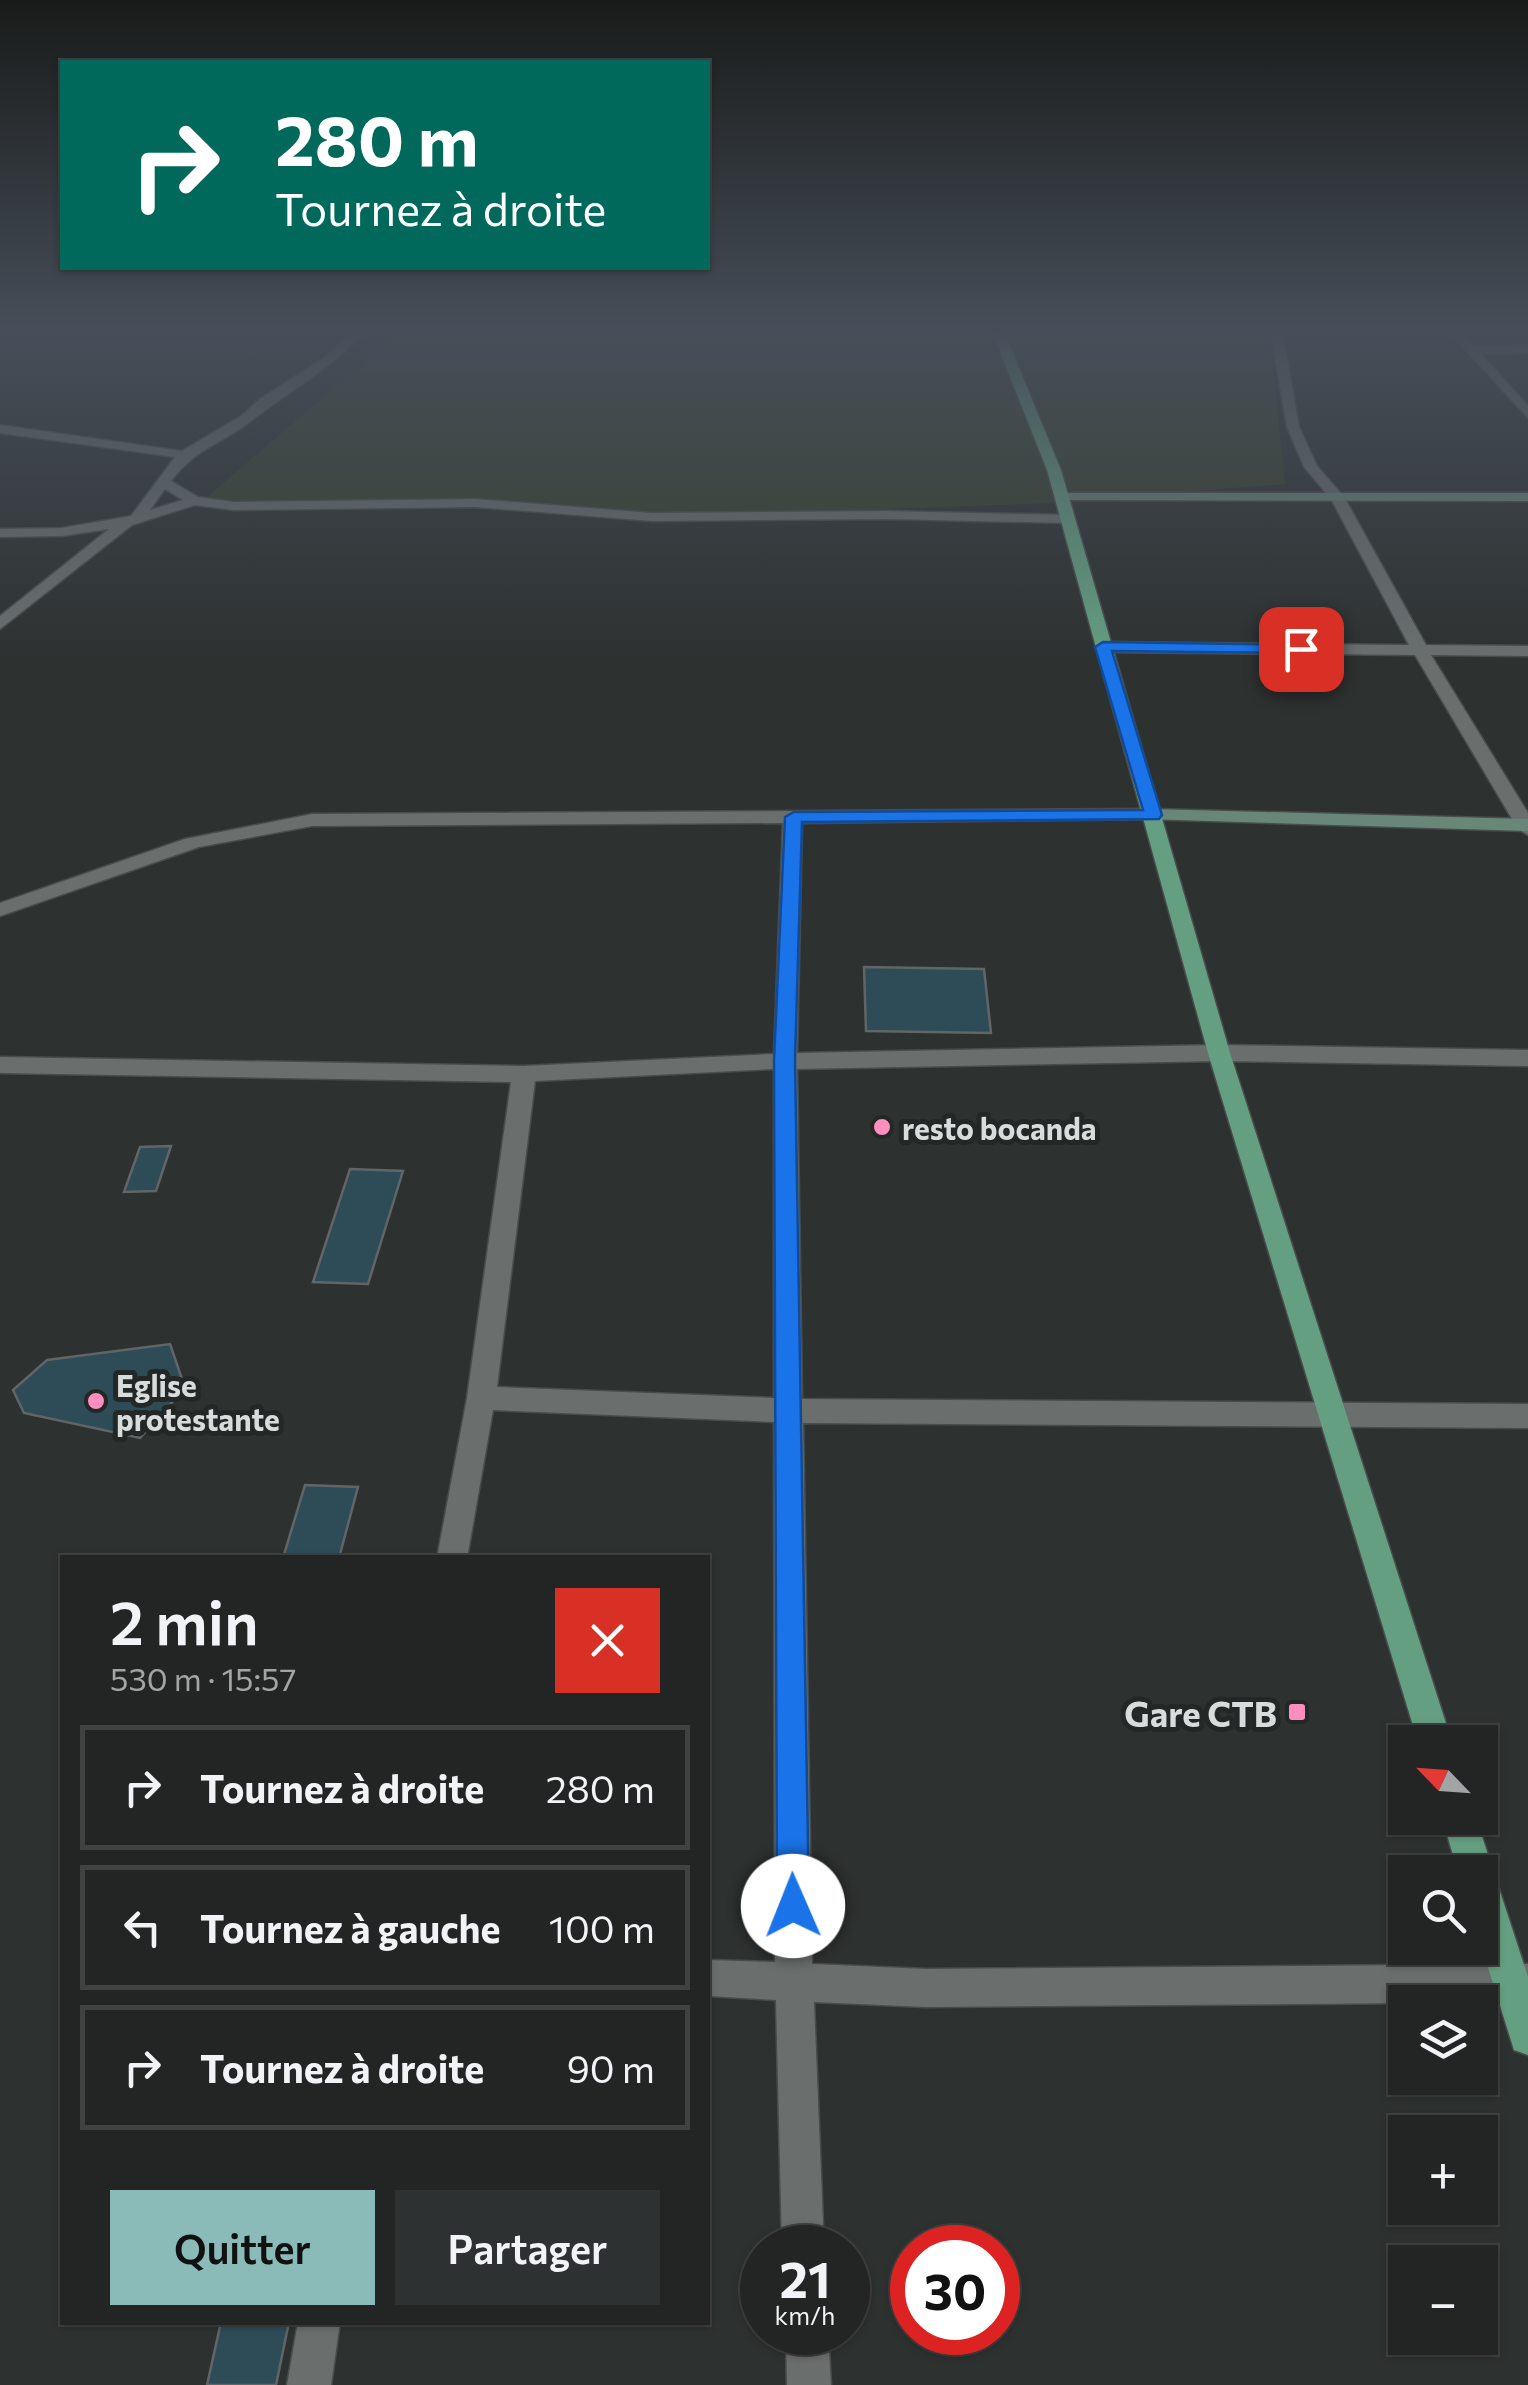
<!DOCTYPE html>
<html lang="fr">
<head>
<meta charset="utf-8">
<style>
	:root { --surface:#222524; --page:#2e3131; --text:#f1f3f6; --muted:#a2a5a6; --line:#3f4241; --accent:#8bbbb9 }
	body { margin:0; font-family:Commissioner,sans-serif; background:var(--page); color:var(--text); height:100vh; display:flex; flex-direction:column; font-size:38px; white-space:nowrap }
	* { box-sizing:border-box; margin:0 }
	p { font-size:32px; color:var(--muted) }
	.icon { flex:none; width:55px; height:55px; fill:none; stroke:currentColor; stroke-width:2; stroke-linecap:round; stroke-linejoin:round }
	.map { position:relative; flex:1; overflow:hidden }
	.drawer { position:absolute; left:60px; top:1555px; width:650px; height:770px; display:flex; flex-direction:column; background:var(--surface); border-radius:0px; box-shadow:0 2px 8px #0004,0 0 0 2px var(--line) }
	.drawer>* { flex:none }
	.guide { position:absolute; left:60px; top:60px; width:650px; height:210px; border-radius:0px; box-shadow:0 2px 8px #0004,0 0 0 2px var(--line); background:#00695c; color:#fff; overflow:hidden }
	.needle { width:65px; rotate:295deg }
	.tools { position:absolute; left:1388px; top:1725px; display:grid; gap:20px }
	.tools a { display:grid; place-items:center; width:110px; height:110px; border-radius:0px; background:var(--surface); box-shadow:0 2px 8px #0004,0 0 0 2px var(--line); font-size:50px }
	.speed { position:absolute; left:740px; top:2225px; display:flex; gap:20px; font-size:50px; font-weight:700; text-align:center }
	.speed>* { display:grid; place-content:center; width:130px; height:130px; border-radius:50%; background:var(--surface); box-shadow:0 2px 8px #0004,0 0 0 2px var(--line); line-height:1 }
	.speed small { font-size:25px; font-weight:400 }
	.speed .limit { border:15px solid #d22; background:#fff; color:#111 }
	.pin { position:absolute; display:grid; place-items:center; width:85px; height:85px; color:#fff; margin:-42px; border-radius:20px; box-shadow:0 5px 15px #0006 }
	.me { position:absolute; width:110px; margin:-55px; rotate:359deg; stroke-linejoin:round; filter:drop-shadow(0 0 8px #0008) }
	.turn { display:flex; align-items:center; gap:35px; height:210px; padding:0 50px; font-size:45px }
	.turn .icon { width:130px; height:130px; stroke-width:2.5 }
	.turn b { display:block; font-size:70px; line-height:85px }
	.round { display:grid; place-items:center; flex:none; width:105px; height:105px; border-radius:0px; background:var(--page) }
	.summary { display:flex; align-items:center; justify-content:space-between; height:170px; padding:0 50px }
	h1 { font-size:60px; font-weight:600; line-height:75px }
	.cta { display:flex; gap:20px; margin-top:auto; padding:20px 50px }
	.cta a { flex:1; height:115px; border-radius:0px; background:var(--accent); color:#111; font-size:40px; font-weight:600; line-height:115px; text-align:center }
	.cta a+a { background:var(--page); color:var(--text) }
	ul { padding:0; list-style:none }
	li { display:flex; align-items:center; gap:30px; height:125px; margin:0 20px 15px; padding:0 30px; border:5px solid var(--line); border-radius:0px }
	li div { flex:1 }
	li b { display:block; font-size:38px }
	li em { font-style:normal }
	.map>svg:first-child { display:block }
	.green { fill:#363f2b }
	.building { fill:#2d4c57; stroke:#616567; stroke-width:2.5 }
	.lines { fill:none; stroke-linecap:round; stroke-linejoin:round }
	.street-casing { stroke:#484c4b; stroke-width:3 }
	.secondary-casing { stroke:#484c4b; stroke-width:3 }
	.primary-casing { stroke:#484c4b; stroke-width:3 }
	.street { fill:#6a6f6e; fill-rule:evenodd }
	.secondary { fill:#688778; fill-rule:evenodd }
	.primary { fill:#659f82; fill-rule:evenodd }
	.route { fill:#1a73e8; stroke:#114b97; stroke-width:2.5 }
	.poi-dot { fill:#fd8ebe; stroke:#232726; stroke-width:4 }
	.labels { text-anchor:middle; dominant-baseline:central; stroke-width:10; stroke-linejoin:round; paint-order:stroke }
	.poi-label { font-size:30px; font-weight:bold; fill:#d9dcdc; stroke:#232726; text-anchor:start }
	.near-poi-label { font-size:35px; font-weight:bold; fill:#d9dcdc; stroke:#232726; text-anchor:end }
</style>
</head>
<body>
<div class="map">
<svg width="1528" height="2385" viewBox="0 0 1528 2385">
	<rect width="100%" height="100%" fill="#2d3130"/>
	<path class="green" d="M402 329H1269L1285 484 1031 504 642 517 491 501 430 505 201 502Z"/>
	<g class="building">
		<path d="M864 967 984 969 991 1033 866 1031Z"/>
		<path d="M171 1146 156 1191 124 1192 140 1147Z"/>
		<path d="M350 1169 403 1171 368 1284 313 1282Z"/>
		<path d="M170 1344 185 1388 140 1438 24 1413 13 1390 47 1360Z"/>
		<path d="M305 1485 358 1487 339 1558H283Z"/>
		<path d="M221 2322H289L276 2385H207Z"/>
	</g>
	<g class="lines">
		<defs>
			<g id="street">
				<path d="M355 329H368C334 366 290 391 251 421 220 445 197 447 171 481L198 497 233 502 475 499 652 513 887 511 1068 515 1075 519 1068 523 887 519 652 521 475 507 233 510 195 505 132 525 0 629V616L109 529 62 536 0 537V529L62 528 131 516 175 457 0 433V425L182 451 241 416 260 399 325 357ZM165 489 183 500 150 510Z"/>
				<path d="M1270 329H1282L1299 427 1317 466 1344 497 1426 645 1528 646V656L1431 655 1528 813V835L1518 829 1415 655 1103 652 1095 647 1103 642 1409 645 1331 499 1304 467 1287 427Z"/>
				<path d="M1446 329H1458L1475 347 1528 345V353L1481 354 1528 406V418Z"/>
				<path d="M1153 809 1160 811V819L802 823 797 1053 1219 1045 1528 1050V1066L1219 1061 797 1069 802 1399 1528 1404V1428L803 1423 812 1964 926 1969 1528 1964V2002L926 2007 814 2002 824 2248H782L776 2000 708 1996V1960L775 1962 774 1422 493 1410 467 1558H437L467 1398 511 1082 0 1073V1057L524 1066 774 1054 783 823 312 826 199 847 0 916V903L185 839 312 814ZM774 1069V1398L497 1387 535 1081Z"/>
				<path d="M298 2322H340L331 2385H287Z"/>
				<path d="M786 2332H828L831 2385H787Z"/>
			</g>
			<g id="secondary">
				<path d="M1061 493H1528V501L1056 500V494Z"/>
				<path d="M1153 809 1528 819V831L1146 819V811Z"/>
			</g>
			<g id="primary">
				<path d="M991 329H1003L1061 470 1230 1053 1452 1742H1418L1208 1053 1047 470Z"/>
				<path d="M1442 1818H1476L1528 1977V2055L1514 2050 1480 1942V1872H1458Z"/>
			</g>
		</defs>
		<use href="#street" class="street-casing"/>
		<use href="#secondary" class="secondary-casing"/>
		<use href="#primary" class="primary-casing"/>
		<use href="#street" class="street"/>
		<use href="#secondary" class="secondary"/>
		<use href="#primary" class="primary"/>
	</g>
	<linearGradient id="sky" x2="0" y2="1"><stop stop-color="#191b1a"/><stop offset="0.5" stop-color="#464e59"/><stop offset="1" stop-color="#464e59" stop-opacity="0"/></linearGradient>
	<rect width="1528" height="663" fill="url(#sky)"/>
	<path class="route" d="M1103 642 1301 645 1309 649 1301 653 1112 651 1162 815 1159 819 802 822 795 1060 809 1906 805 1917 793 1922 781 1917 777 1906 774 1060 785 817 794 812 1143 810 1095 647Z"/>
	<g class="poi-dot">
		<circle cx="882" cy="1127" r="10"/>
		<circle cx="96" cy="1401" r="10"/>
		<rect x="1287" y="1702" width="20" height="20" rx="5"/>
	</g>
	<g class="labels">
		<g class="poi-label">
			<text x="902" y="1127">resto bocanda</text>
			<text x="116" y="1384">Eglise<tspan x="116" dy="34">protestante</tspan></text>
		</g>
		<g class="near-poi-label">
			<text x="1277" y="1712">Gare CTB</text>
		</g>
	</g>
</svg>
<div class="tools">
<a><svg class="needle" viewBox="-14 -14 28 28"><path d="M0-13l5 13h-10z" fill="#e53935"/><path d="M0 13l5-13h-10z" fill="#a2a5a6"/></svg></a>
<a><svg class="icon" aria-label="search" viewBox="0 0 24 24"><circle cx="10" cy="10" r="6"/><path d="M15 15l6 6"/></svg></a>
<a><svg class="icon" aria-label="layers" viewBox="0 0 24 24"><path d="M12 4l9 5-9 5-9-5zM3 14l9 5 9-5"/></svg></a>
<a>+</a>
<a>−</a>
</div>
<div class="speed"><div>21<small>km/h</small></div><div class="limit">30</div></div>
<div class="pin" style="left:1301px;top:649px;background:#d93025"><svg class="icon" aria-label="arrive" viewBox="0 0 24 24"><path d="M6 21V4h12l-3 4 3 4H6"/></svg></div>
<svg class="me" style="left:793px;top:1906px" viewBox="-20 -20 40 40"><circle r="19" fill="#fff"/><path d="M0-13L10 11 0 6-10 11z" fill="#1a73e8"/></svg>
<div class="guide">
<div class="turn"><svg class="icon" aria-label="right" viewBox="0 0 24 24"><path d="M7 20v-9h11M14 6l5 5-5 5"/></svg><div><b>280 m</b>Tournez à droite</div></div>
</div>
<section class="drawer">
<div class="summary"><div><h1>2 min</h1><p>530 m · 15:57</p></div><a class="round" style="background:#d93025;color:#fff"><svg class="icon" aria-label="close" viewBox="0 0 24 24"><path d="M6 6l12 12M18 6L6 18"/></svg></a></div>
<ul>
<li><svg class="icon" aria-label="right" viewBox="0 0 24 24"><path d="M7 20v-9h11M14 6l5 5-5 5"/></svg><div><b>Tournez à droite</b></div><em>280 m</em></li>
<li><svg class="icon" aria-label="left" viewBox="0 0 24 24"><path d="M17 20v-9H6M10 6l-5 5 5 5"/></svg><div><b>Tournez à gauche</b></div><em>100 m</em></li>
<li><svg class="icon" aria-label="right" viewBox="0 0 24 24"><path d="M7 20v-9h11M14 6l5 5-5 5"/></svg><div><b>Tournez à droite</b></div><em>90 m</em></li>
</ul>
<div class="cta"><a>Quitter</a><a>Partager</a></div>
</section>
</div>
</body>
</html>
